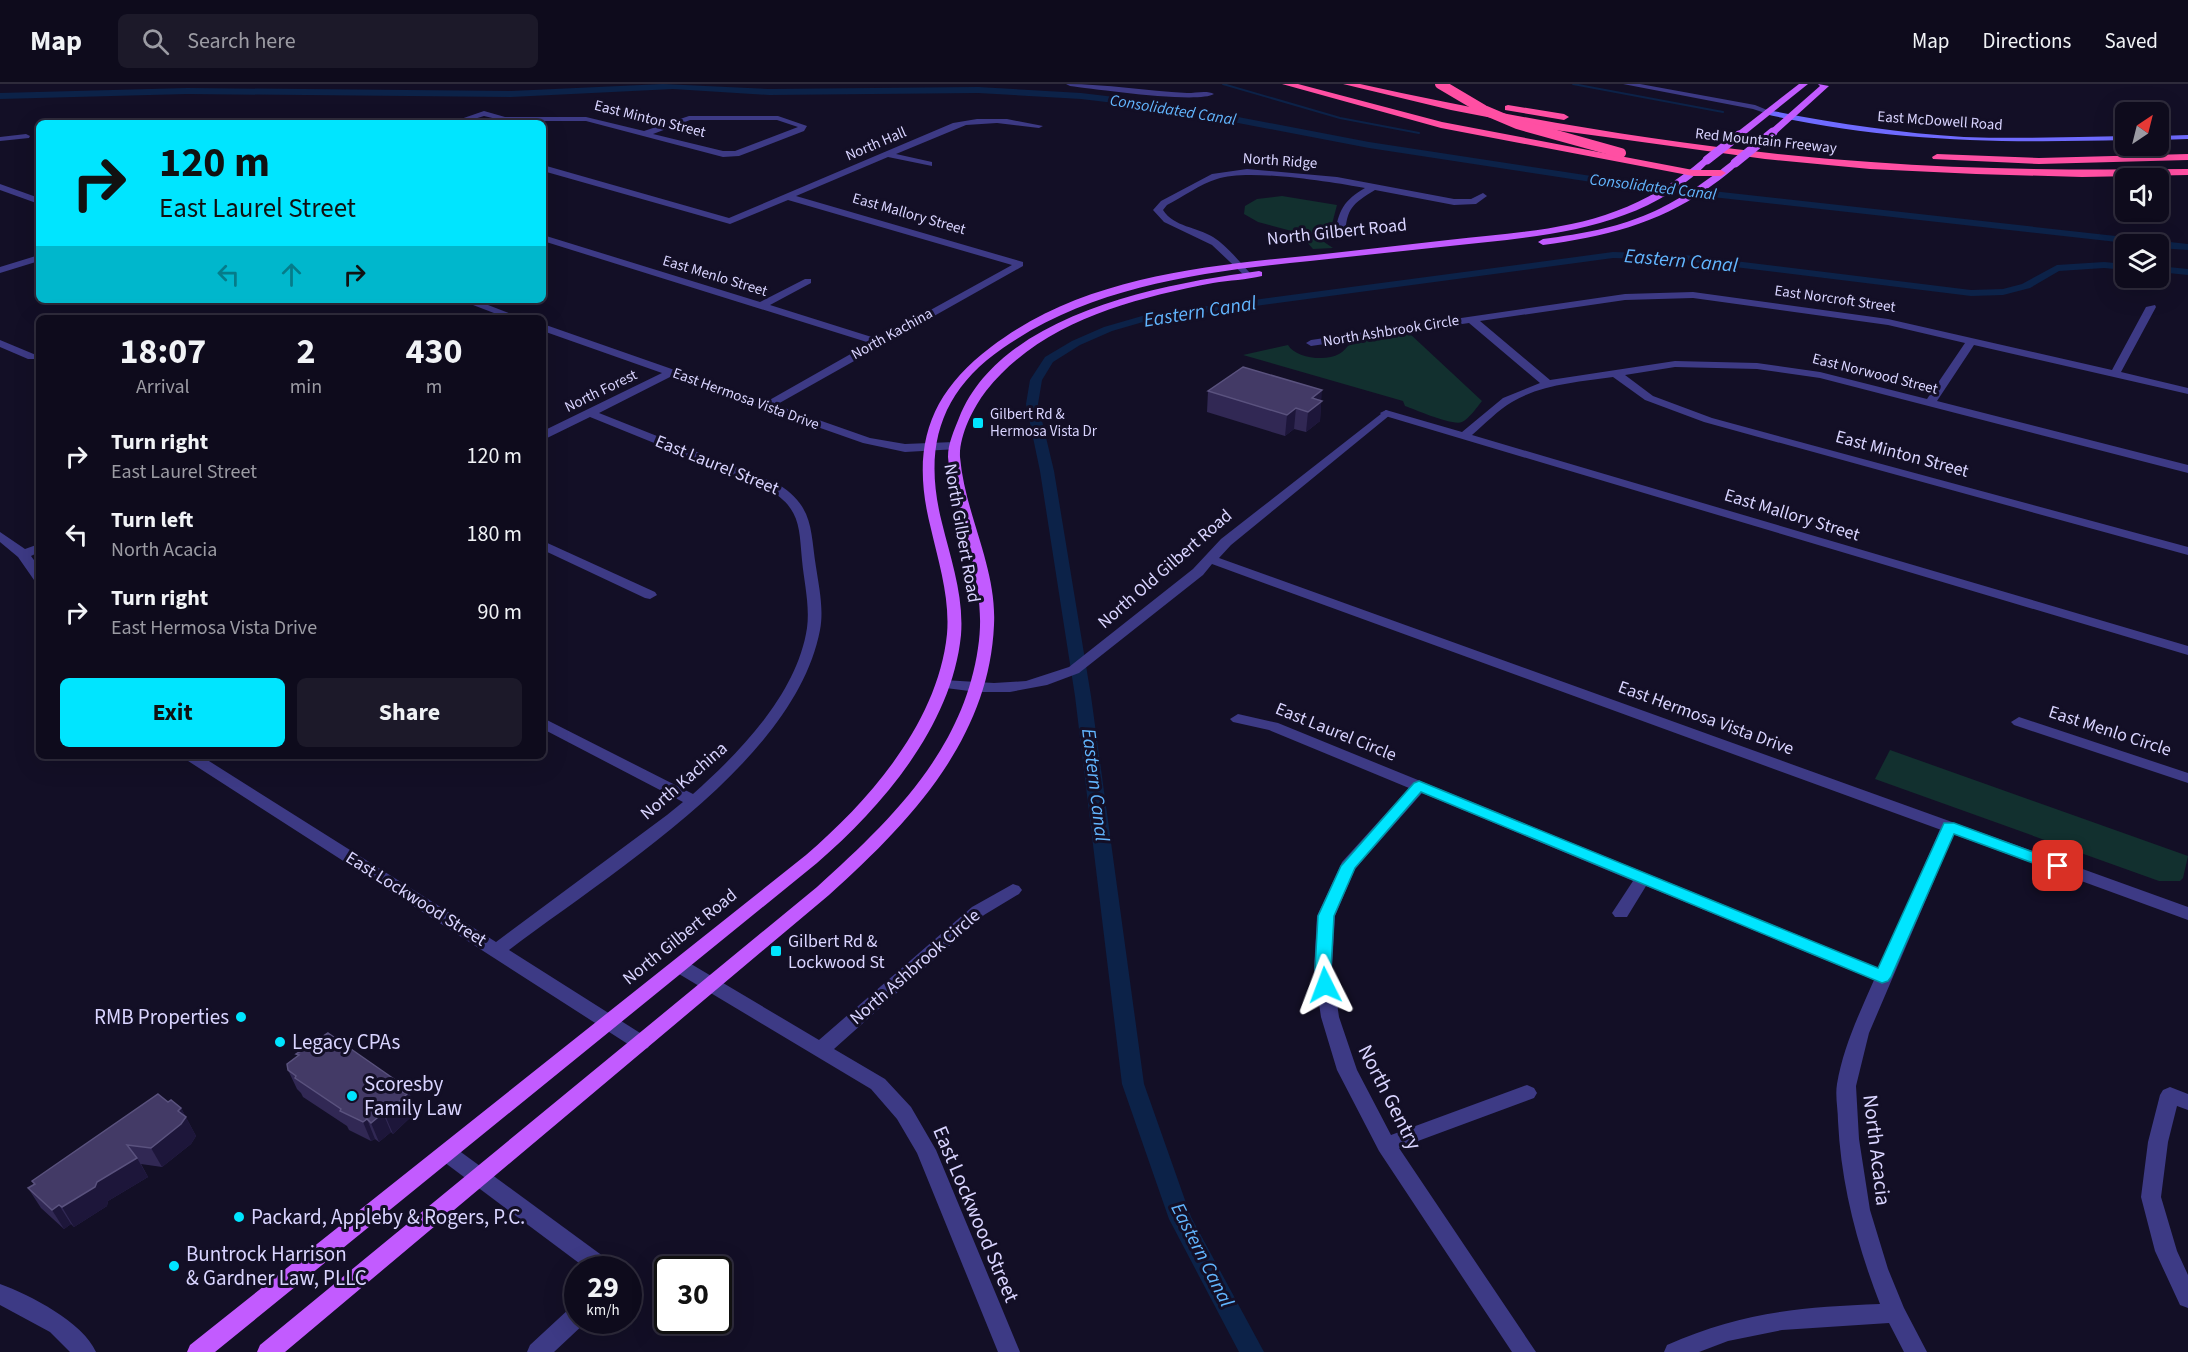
<!DOCTYPE html>
<html lang="en">
<head>
<meta charset="utf-8">
<style>
	:root { --surface:#0e0b1c; --page:#1c1929; --text:#f1f3f6; --muted:#9b9ba3; --line:#2e2b3b; --accent:#00e5ff }
	body { margin:0; font-family:"Source Sans 3",sans-serif; background:var(--page); color:var(--text); height:100vh; display:flex; flex-direction:column; font-size:22px; white-space:nowrap }
	* { box-sizing:border-box; margin:0 }
	p { font-size:20px; color:var(--muted) }
	.icon { flex:none; width:33px; height:33px; fill:none; stroke:currentColor; stroke-width:2; stroke-linecap:round; stroke-linejoin:round }
	.map { position:relative; flex:1; overflow:hidden }
	.side { position:absolute; left:36px; top:231px; width:510px; height:444px; display:flex; flex-direction:column; background:var(--surface); border-radius:9px; box-shadow:0 6px 24px #0002,0 0 0 2px var(--line) }
	.side>* { flex:none }
	.banner { position:absolute; left:36px; top:36px; width:510px; height:183px; border-radius:9px; box-shadow:0 6px 24px #0002,0 0 0 2px var(--line); background:#00e5ff; color:#111; overflow:hidden }
	.needle { width:39px; rotate:35deg }
	.buttons { position:absolute; left:2115px; top:18px; display:grid; gap:12px }
	.buttons a { display:grid; place-items:center; width:54px; height:54px; border-radius:9px; background:var(--surface); box-shadow:0 6px 24px #0002,0 0 0 2px var(--line); font-size:30px }
	.speed { position:absolute; left:564px; top:1172px; display:flex; gap:12px; font-size:30px; font-weight:700; text-align:center }
	.speed>* { display:grid; place-content:center; width:78px; height:78px; border-radius:50%; background:var(--surface); box-shadow:0 6px 24px #0002,0 0 0 2px var(--line); line-height:1 }
	.speed small { font-size:15px; font-weight:400 }
	.speed .limit { border:3px solid #111; border-radius:9px; background:#fff; color:#111 }
	.pin { position:absolute; display:grid; place-items:center; width:51px; height:51px; color:#fff; margin:-26px; border-radius:12px; box-shadow:0 3px 9px #0006 }
	.me { position:absolute; width:66px; margin:-33px; rotate:357deg; stroke-linejoin:round; filter:drop-shadow(0 0 4px #0008) }
	.turn { display:flex; align-items:center; gap:21px; height:126px; padding:0 24px; font-size:27px }
	.turn .icon { width:78px; height:78px; stroke-width:2.5 }
	.turn b { display:block; font-size:42px; line-height:51px }
	.lanes { display:flex; align-items:center; height:57px; padding:0 24px; background:#0003; justify-content:center; gap:30px; direction:ltr }
	.lanes .off { opacity:.35 }
	.eta { display:flex; justify-content:space-evenly; align-items:center; height:102px; text-align:center }
	.eta b { font-size:36px; font-weight:700; line-height:42px }
	.cta { display:flex; gap:12px; margin-top:auto; padding:12px 24px }
	.cta a { flex:1; height:69px; border-radius:9px; background:var(--accent); color:#111; font-size:24px; font-weight:700; line-height:69px; text-align:center }
	.cta a+a { background:var(--page); color:var(--text) }
	ul { padding:0; list-style:none }
	li { display:flex; align-items:center; gap:18px; height:78px; padding:0 24px }
	li div { flex:1 }
	li b { display:block; font-size:22px }
	li em { font-style:normal }
	header { display:flex; align-items:center; gap:36px; box-sizing:border-box; height:84px; padding:0 30px; background:var(--surface); border-bottom:2px solid var(--line) }
	header strong { font-size:28px }
	nav { display:flex; gap:33px; margin-inline-start:auto; font-size:21px }
	.search { width:420px; height:54px; background:var(--page); display:flex; align-items:center; gap:15px; box-sizing:border-box; padding:0 21px; border-radius:9px; color:var(--muted); font-size:22px }
	.map>svg:first-child { display:block }
	.green { fill:#12302f }
	.lines { fill:none; stroke-linecap:round; stroke-linejoin:round }
	.stream { stroke:#0c2248; stroke-width:2 }
	.canal { fill:#0c2248; fill-rule:evenodd }
	.minor { fill:#3d3a85; fill-rule:evenodd }
	.tertiary { fill:#3d3a85; fill-rule:evenodd }
	.secondary { fill:#6f6bff; fill-rule:evenodd }
	.primary { fill:#c25bff; fill-rule:evenodd }
	.motorway { fill:#ff4fa3; fill-rule:evenodd }
	.primary-bridge { stroke:#c25bff; stroke-width:9 }
	.motorway-bridge { stroke:#ff4fa3; stroke-width:10 }
	.wall { fill:#312854 }
	.shaded-wall { fill:#1d163a }
	.building { fill:#433a66; stroke:#5a527e; stroke-width:1.5 }
	.route { fill:#00e5ff; stroke:#0095a6; stroke-width:1.5 }
	.poi-dot { fill:#00e5ff; stroke:#130f26; stroke-width:2 }
	.labels { text-anchor:middle; dominant-baseline:central; stroke-width:6; stroke-linejoin:round; paint-order:stroke }
	.far-street-label { font-size:15px; fill:#d9d4ff; stroke:#130f26 }
	.far-poi-label { font-size:15px; fill:#d9d4ff; stroke:#130f26; text-anchor:start }
	.far-water-label { font-size:16px; font-style:italic; fill:#62b6ff; stroke:#130f26 }
	.street-label { font-size:18px; fill:#d9d4ff; stroke:#130f26 }
	.poi-label { font-size:18px; fill:#d9d4ff; stroke:#130f26; text-anchor:start }
	.water-label { font-size:20px; font-style:italic; fill:#62b6ff; stroke:#130f26 }
	.near-poi-label { font-size:21px; fill:#d9d4ff; stroke:#130f26; text-anchor:start }
	.near-street-label { font-size:21px; fill:#d9d4ff; stroke:#130f26 }
</style>
</head>
<body>
<header>
<strong>Map</strong>
<div class="search"><svg class="icon" aria-label="search" viewBox="0 0 24 24"><circle cx="10" cy="10" r="6"/><path d="M15 15l6 6"/></svg>Search here</div>
<nav><a>Map</a><a>Directions</a><a>Saved</a></nav>
</header>
<div class="map">
<svg width="2188" height="1268" viewBox="0 0 2188 1268">
	<rect width="100%" height="100%" fill="#130f26"/>
	<g class="green">
		<path d="M1282 112 1337 121 1332 140 1320 145 1316 149 1318 154 1333 164 1313 165 1299 149 1258 138 1244 130 1245 122 1257 115Z"/>
		<path d="M1409 249 1482 317C1477 323 1469 335 1462 338 1453 342 1416 326 1405 322L1403 317 1243 271 1288 261C1295 274 1326 278 1339 270 1345 267 1346 262 1354 258Z"/>
		<path d="M1890 666 2188 772 2183 794 2180 797H2159L1875 695Z"/>
	</g>
	<g class="lines">
		<g class="stream">
			<path d="M1223 0 1340 34 1419 49"/>
			<path d="M1573 0 1723 28"/>
		</g>
		<g class="canal">
			<path d="M663 0 769 5 978 3 1081 9 1165 19 1369 58 1631 98 2188 160V166L2158 164V160H2135L1631 104 1369 64 1165 25 1081 15 978 9 769 11 673 5 511 13 187 10 0 15V9L187 4 511 7Z"/>
			<path d="M1613 168 1677 170 1971 206 2003 205 2022 200 2057 181 2104 178 2126 180V186L2104 184 2059 187 2030 204 2003 211 1971 212 1677 176 1613 174 1150 236 1112 247 1080 261 1053 278 1042 296 1038 320 1054 387 1091 612 1144 1000 1191 1133 1264 1268H1239L1169 1135 1122 1000 1075 612 1040 387 1026 320 1030 296 1045 273 1072 257 1104 243 1149 230Z"/>
			<path d="M2158 182 2188 185V191L2158 188Z"/>
		</g>
		<g class="minor">
			<path d="M1066 0C1107 0 1146 7 1187 9 1196 9 1207 6 1214 10 1198 20 1095 5 1070 2Z"/>
			<path d="M484 27 505 33H586L644 47 689 32H778L807 42 804 47 739 72 723 73 586 37H505L484 32 461 39 455 37ZM690 36H777L798 43 735 67H723L653 50Z"/>
			<path d="M977 35H1007L1043 42 1039 44 997 39 966 41 896 70 932 78V82L888 73 796 112 1023 178V182L776 321 870 354 905 360 954 358 958 359V365L905 368 863 359 672 292 599 329 778 400C814 423 810 445 816 483 819 503 824 525 820 546 795 678 610 789 509 866L648 954 650 959 648 964 641 966 634 964 185 675 182 672H201L496 858 667 731 683 718 543 645V634L693 710C740 668 797 610 807 544 810 521 804 498 802 476 799 442 800 425 770 406L590 333 543 356V347L662 289 543 247V240L766 318 870 259 543 157V151L760 218 805 195H811V199L770 221 878 255 1012 181 788 116 730 140 543 87V81L729 134 953 39Z"/>
			<path d="M26 50 30 52 29 54 0 57V53Z"/>
			<path d="M1247 85 1337 93 1454 115H1471L1483 109 1487 112 1476 120 1454 121 1375 106C1352 120 1347 124 1345 151L1340 154 1335 151C1338 127 1344 116 1365 104 1332 98 1247 84 1217 95 1200 100 1183 113 1167 121L1163 126C1174 143 1197 143 1213 153 1227 162 1238 176 1250 189L1252 191 1247 194 1212 161 1164 138 1153 126 1161 117 1212 90Z"/>
			<path d="M0 100 39 114V120L0 106Z"/>
			<path d="M1693 208 1888 235 2112 286 2146 223 2155 221 2156 223 2121 288 2188 304V310L1974 261 1937 317 2188 381V389L1820 294 1757 285 1675 283 1625 291 1653 312 1712 334 2188 463V471L1704 338 1645 316 1613 293C1579 298 1542 300 1512 318 1498 326 1485 340 1472 351L2188 562V571L1382 331 1380 329 1386 326 1462 348 1503 314 1540 299 1469 239 1311 262 1306 259 1311 256 1625 210ZM1693 214 1888 241 1965 259 1927 315 1820 288 1757 279 1675 277 1550 296 1480 237 1625 216Z"/>
			<path d="M460 216H475L522 234H507Z"/>
			<path d="M0 256 36 271 37 273 36 275H28L0 263Z"/>
			<path d="M0 448 25 465 39 460V468L31 472 39 483V497L34 496 18 473 0 458Z"/>
			<path d="M543 457 655 508 657 511 650 515 645 514 543 466Z"/>
			<path d="M1238 630 1278 639 1879 884 1941 743 1943 739H1955L1957 743 1869 949 1856 1002 1859 1055 1870 1126 1888 1185 1904 1224 1927 1268H1904L1889 1239 1782 1246 1728 1257 1699 1268H1664L1667 1261C1741 1228 1801 1223 1880 1220 1857 1161 1841 1100 1838 1037 1838 1025 1835 1012 1837 1000 1843 964 1859 930 1874 896L1646 802 1627 833H1615L1612 829 1633 797 1422 709 1355 785 1335 832 1332 885 1339 933 1357 986 1391 1051 1527 1001 1534 1004 1537 1009 1534 1014 1399 1064 1536 1268H1512L1379 1067 1337 986 1321 933 1314 885 1317 832 1342 778 1409 704 1269 646 1233 638 1230 635Z"/>
			<path d="M2019 633 2188 689V699L2014 641 2011 638Z"/>
			<path d="M1013 800 1019 802 1022 806 1019 810 984 831 834 965 885 995 911 1023 936 1066 1020 1268H998L917 1069 897 1035 871 1005 674 887 671 882 674 877 680 875 686 877 819 956 972 823Z"/>
			<path d="M2170 1003 2188 1010V1026L2177 1022 2168 1058 2161 1113 2177 1167 2188 1191V1224L2180 1221 2155 1167 2141 1113 2148 1058 2160 1011 2163 1006Z"/>
			<path d="M447 1061 454 1063 611 1178 614 1185H587L440 1075 437 1069 440 1063Z"/>
			<path d="M0 1200C30 1211 83 1238 96 1268H70L50 1248 0 1221Z"/>
			<path d="M578 1221V1236H587L586 1238 554 1268H527L530 1261 570 1224Z"/>
		</g>
		<g class="tertiary">
			<path d="M1623 0H1640L1755 21 1772 28 1768 30 1753 25Z"/>
			<path d="M459 35H462V39H450Z"/>
			<path d="M39 171V177L0 189V183Z"/>
			<path d="M1386 326 1392 329 1390 331 1231 461 1219 474 2188 823V836L1212 480 1203 491 1079 589 1047 601 1010 608H977L938 603 936 600 943 596 994 599 1026 597 1069 583 1193 485 1221 455Z"/>
		</g>
		<g class="secondary">
			<path d="M1768 26C1833 39 1898 49 1964 53 2018 55 2072 53 2126 52V56C2002 59 1887 58 1765 30V26Z"/>
			<path d="M2188 51V55L2158 56V52Z"/>
		</g>
		<g class="primary">
			<path d="M1799 0H1808L1742 53H1736V49Z"/>
			<path d="M1818 0 1829 2 1776 50H1770V46L1820 2Z"/>
			<path d="M1704 74 1711 76C1642 147 1542 152 1450 162 1403 167 1356 172 1310 177 1203 188 1094 201 1003 264 939 308 923 365 942 439 951 476 964 512 961 551 952 641 883 722 817 779L215 1268H187L190 1261 806 771C870 716 938 638 947 550 950 514 939 480 931 445 911 367 926 312 991 263 1082 193 1205 182 1315 171 1360 166 1404 161 1448 156 1550 145 1623 144 1704 74Z"/>
			<path d="M1732 77 1739 79C1730 89 1718 97 1707 105 1657 140 1603 153 1543 161L1538 158 1543 155C1627 144 1665 130 1732 77Z"/>
			<path d="M1259 187 1262 188V192C1246 196 1230 196 1213 199 1130 215 1041 238 986 307 973 324 959 352 960 373 965 431 997 483 994 541 989 656 909 739 829 811L285 1268H257L260 1261 817 803C890 737 963 667 978 564 989 493 953 441 948 373 948 359 954 347 959 334 1000 230 1161 200 1259 187Z"/>
		</g>
		<g class="motorway">
			<path d="M1282 0H1298L1442 38 1693 86H1721L1726 89 1721 92H1693L1441 44Z"/>
			<path d="M1343 0H1360C1529 37 1698 66 1871 78 1976 86 2082 86 2188 85V91L2082 93 1976 90 1870 85 1765 75 1555 46 1451 26Z"/>
			<path d="M1508 21 1564 30 1569 33 1564 36 1505 26V22Z"/>
			<path d="M1937 70 2039 74 2188 70V76L2039 80 1933 75 1932 73Z"/>
		</g>
		<g class="primary-bridge">
			<path d="M1707 76 1739 51"/>
			<path d="M1735 79 1773 48"/>
		</g>
		<path class="motorway-bridge" d="M1440 0 1484 26 1517 40 1621 69"/>
	</g>
	<g class="wall">
		<path d="M1208 307 1321 316 1320 337 1306 348 1294 345 1285 352 1207 328Z"/>
		<path d="M296 970 407 1004 415 1023 413 1025 415 1029 393 1050 391 1048 379 1058 375 1055 371 1057 349 1046 347 1042 303 1013 301 1009 297 1005 288 986 298 972Z"/>
		<path d="M168 1018 181 1024 196 1052 191 1060 162 1083 141 1080 148 1093 108 1117 107 1122 74 1143 71 1140 64 1145 41 1124 28 1104 34 1101 32 1097Z"/>
	</g>
	<g class="shaded-wall">
		<path d="M1322 306 1320 337 1306 348 1308 328 1312 314Z"/>
		<path d="M1296 324 1294 345 1285 352 1287 331Z"/>
		<path d="M407 1004 415 1023 413 1025 415 1029 393 1050 385 1031 403 1008Z"/>
		<path d="M181 1024 196 1052 191 1060 162 1083 151 1064 178 1027Z"/>
		<path d="M383 1029 391 1048 379 1058 371 1039Z"/>
		<path d="M367 1035 375 1055 371 1057 363 1038Z"/>
		<path d="M137 1074 148 1093 108 1117 107 1122 74 1143 62 1123 97 1098Z"/>
		<path d="M59 1121 71 1140 64 1145 52 1126Z"/>
	</g>
	<g class="building">
		<path d="M1243 283 1322 306 1312 314 1322 317 1308 328 1296 324 1287 331 1208 307Z"/>
		<path d="M328 949 407 1004 403 1008 407 1010 385 1031 383 1029 371 1039 367 1035 363 1038 340 1027 341 1025 295 994 296 992 288 986 287 980 299 971 296 970Z"/>
		<path d="M158 1010 168 1018 171 1016 181 1024 178 1027 186 1033 181 1040 151 1064 127 1061 137 1074 97 1098 95 1103 62 1123 59 1121 52 1126 28 1104 35 1100 32 1097Z"/>
	</g>
	<path class="route" d="M1419 697 1878 884 1944 739H1954L2063 779 2065 782 2058 788 2052 786 1954 750 1891 893 1888 897 1882 899 1421 708 1355 784 1334 832 1331 885 1333 901 1331 906H1319L1315 885 1318 832 1341 782 1414 699Z"/>
	<g class="poi-dot">
		<rect x="972" y="333" width="12" height="12" rx="3"/>
		<rect x="770" y="861" width="12" height="12" rx="3"/>
		<circle cx="241" cy="933" r="6"/>
		<circle cx="280" cy="958" r="6"/>
		<circle cx="352" cy="1012" r="6"/>
		<circle cx="239" cy="1133" r="6"/>
		<circle cx="174" cy="1182" r="6"/>
	</g>
	<g class="labels">
		<g class="far-street-label">
			<text transform="translate(650 35) rotate(14)">East Minton Street</text>
			<text transform="translate(1940 37) rotate(4)">East McDowell Road</text>
			<text transform="translate(1766 57) rotate(6)">Red Mountain Freeway</text>
			<text transform="translate(876 60) rotate(-23)">North Hall</text>
			<text transform="translate(1280 77) rotate(4)">North Ridge</text>
			<text transform="translate(909 130) rotate(16)">East Mallory Street</text>
			<text transform="translate(715 192) rotate(17)">East Menlo Street</text>
			<text transform="translate(1835 215) rotate(8)">East Norcroft Street</text>
			<text transform="translate(1391 247) rotate(-9)">North Ashbrook Circle</text>
			<text transform="translate(892 250) rotate(-29)">North Kachina</text>
			<text transform="translate(1875 290) rotate(14)">East Norwood Street</text>
			<text transform="translate(601 307) rotate(-26)">North Forest</text>
			<text transform="translate(746 315) rotate(20)">East Hermosa Vista Drive</text>
		</g>
		<g class="far-poi-label">
			<text x="990" y="330">Gilbert Rd &amp;<tspan x="990" dy="17">Hermosa Vista Dr</tspan></text>
		</g>
		<g class="far-water-label">
			<text transform="translate(1173 26) rotate(9)">Consolidated Canal</text>
			<text transform="translate(1653 103) rotate(7)">Consolidated Canal</text>
		</g>
		<g class="street-label">
			<text transform="translate(1337 148) rotate(-6)">North Gilbert Road</text>
			<text transform="translate(1902 370) rotate(15)">East Minton Street</text>
			<text transform="translate(717 381) rotate(22)">East Laurel Street</text>
			<text transform="translate(1792 431) rotate(17)">East Mallory Street</text>
			<text transform="translate(962 449) rotate(80)">North Gilbert Road</text>
			<text transform="translate(1165 485) rotate(-41)">North Old Gilbert Road</text>
			<text transform="translate(1706 634) rotate(20)">East Hermosa Vista Drive</text>
			<text transform="translate(2110 647) rotate(18)">East Menlo Circle</text>
			<text transform="translate(1336 648) rotate(22)">East Laurel Circle</text>
			<text transform="translate(684 697) rotate(-41)">North Kachina</text>
			<text transform="translate(416 815) rotate(32)">East Lockwood Street</text>
			<text transform="translate(680 853) rotate(-39)">North Gilbert Road</text>
			<text transform="translate(915 883) rotate(-41)">North Ashbrook Circle</text>
		</g>
		<g class="poi-label">
			<text x="788" y="857">Gilbert Rd &amp;<tspan x="788" dy="21">Lockwood St</tspan></text>
		</g>
		<g class="water-label">
			<text transform="translate(1681 177) rotate(5)">Eastern Canal</text>
			<text transform="translate(1200 228) rotate(-9)">Eastern Canal</text>
			<text transform="translate(1095 701) rotate(83)">Eastern Canal</text>
			<text transform="translate(1202 1171) rotate(63)">Eastern Canal</text>
		</g>
		<g class="near-poi-label">
			<text x="229" y="933" text-anchor="end">RMB Properties</text>
			<text x="292" y="958">Legacy CPAs</text>
			<text x="364" y="1000">Scoresby<tspan x="364" dy="24">Family Law</tspan></text>
			<text x="251" y="1133">Packard, Appleby &amp; Rogers, P.C.</text>
			<text x="186" y="1170">Buntrock Harrison<tspan x="186" dy="24">&amp; Gardner Law, PLLC</tspan></text>
		</g>
		<g class="near-street-label">
			<text transform="translate(1390 1013) rotate(63)">North Gentry</text>
			<text transform="translate(1877 1066) rotate(83)">North Acacia</text>
			<text transform="translate(976 1130) rotate(67)">East Lockwood Street</text>
		</g>
	</g>
</svg>
<div class="buttons">
<a><svg class="needle" viewBox="-14 -14 28 28"><path d="M0-13l5 13h-10z" fill="#e53935"/><path d="M0 13l5-13h-10z" fill="#9b9ba3"/></svg></a>
<a><svg class="icon" aria-label="sound" viewBox="0 0 24 24"><path d="M4 9h4l5-4v14l-5-4H4zM17 9q2 3 0 6"/></svg></a>
<a><svg class="icon" aria-label="layers" viewBox="0 0 24 24"><path d="M12 4l9 5-9 5-9-5zM3 14l9 5 9-5"/></svg></a>
</div>
<div class="speed"><div>29<small>km/h</small></div><div class="limit">30</div></div>
<div class="pin" style="left:2058px;top:782px;background:#d93025"><svg class="icon" aria-label="arrive" viewBox="0 0 24 24"><path d="M6 21V4h12l-3 4 3 4H6"/></svg></div>
<svg class="me" style="left:1325px;top:901px" viewBox="-20 -20 40 40"><path d="M0-17L14 15 0 8-14 15z" fill="#00e5ff" stroke="#fff" stroke-width="4"/></svg>
<div class="banner">
<div class="turn"><svg class="icon" aria-label="right" viewBox="0 0 24 24"><path d="M7 20v-9h11M14 6l5 5-5 5"/></svg><div><b>120 m</b>East Laurel Street</div></div>
<div class="lanes"><svg class="icon off" aria-label="left" viewBox="0 0 24 24"><path d="M17 20v-9H6M10 6l-5 5 5 5"/></svg><svg class="icon off" aria-label="ahead" viewBox="0 0 24 24"><path d="M12 20V5M6 11l6-6 6 6"/></svg><svg class="icon" aria-label="right" viewBox="0 0 24 24"><path d="M7 20v-9h11M14 6l5 5-5 5"/></svg></div>
</div>
<section class="side">
<div class="eta">
<div><b>18:07</b><p>Arrival</p></div>
<div><b>2</b><p>min</p></div>
<div><b>430</b><p>m</p></div>
</div>
<ul>
<li><svg class="icon" aria-label="right" viewBox="0 0 24 24"><path d="M7 20v-9h11M14 6l5 5-5 5"/></svg><div><b>Turn right</b><p>East Laurel Street</p></div><em>120 m</em></li>
<li><svg class="icon" aria-label="left" viewBox="0 0 24 24"><path d="M17 20v-9H6M10 6l-5 5 5 5"/></svg><div><b>Turn left</b><p>North Acacia</p></div><em>180 m</em></li>
<li><svg class="icon" aria-label="right" viewBox="0 0 24 24"><path d="M7 20v-9h11M14 6l5 5-5 5"/></svg><div><b>Turn right</b><p>East Hermosa Vista Drive</p></div><em>90 m</em></li>
</ul>
<div class="cta"><a>Exit</a><a>Share</a></div>
</section>
</div>
</body>
</html>
